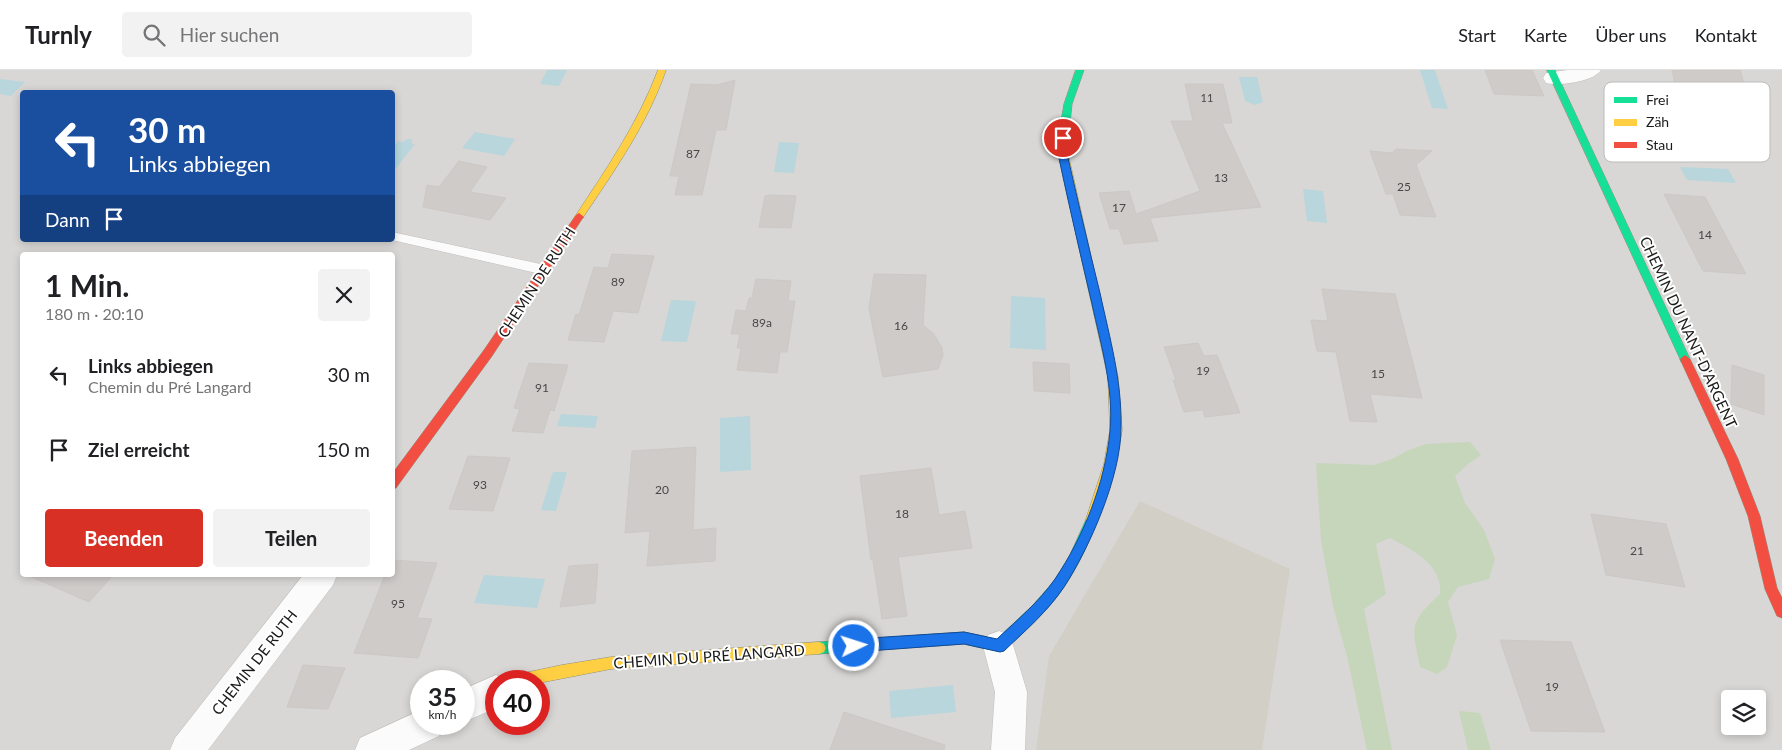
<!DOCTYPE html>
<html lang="de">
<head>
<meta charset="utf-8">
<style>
	:root { --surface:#fff; --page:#f2f2f2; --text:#202124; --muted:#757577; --line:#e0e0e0; --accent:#d93025 }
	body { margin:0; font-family:Lato,sans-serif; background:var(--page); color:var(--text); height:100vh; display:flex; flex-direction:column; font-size:19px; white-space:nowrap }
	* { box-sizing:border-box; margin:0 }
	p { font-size:16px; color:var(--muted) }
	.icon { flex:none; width:28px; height:28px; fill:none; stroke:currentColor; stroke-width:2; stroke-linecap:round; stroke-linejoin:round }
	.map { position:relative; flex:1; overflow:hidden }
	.drawer { position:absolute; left:20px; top:182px; width:375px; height:325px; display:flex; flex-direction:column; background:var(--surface); border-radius:5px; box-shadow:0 2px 8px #0003 }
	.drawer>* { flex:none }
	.guide { position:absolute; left:20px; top:20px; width:375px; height:152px; border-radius:5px; box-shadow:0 2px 8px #0003; background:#1a4fa0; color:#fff; overflow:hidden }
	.fabs { position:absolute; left:1721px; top:620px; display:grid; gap:10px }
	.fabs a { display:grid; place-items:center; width:45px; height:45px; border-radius:5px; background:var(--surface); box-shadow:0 2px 8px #0003; font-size:25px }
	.speed { position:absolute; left:410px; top:600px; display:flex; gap:10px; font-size:25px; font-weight:700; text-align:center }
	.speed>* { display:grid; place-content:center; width:65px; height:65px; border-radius:50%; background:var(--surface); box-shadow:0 2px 8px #0003; line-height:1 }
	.speed small { font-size:12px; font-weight:400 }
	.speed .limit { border:8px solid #d22; background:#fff; color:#111 }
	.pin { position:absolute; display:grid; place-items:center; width:42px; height:42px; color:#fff; margin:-21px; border:2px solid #fff; border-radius:50%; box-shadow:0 1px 5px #0007 }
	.me { position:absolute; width:55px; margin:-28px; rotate:86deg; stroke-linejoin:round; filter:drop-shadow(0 0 4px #0008) }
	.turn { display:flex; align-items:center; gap:18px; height:105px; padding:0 25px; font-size:22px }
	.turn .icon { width:65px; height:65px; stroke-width:2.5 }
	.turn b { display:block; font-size:35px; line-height:42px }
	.then { display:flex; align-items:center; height:48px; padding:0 25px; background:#0003; gap:10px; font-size:19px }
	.round { display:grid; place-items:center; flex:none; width:52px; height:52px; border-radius:5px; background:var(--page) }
	.summary { display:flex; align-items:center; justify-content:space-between; height:85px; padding:0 25px }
	h1 { font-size:30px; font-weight:700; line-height:38px }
	.cta { display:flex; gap:10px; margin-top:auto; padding:10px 25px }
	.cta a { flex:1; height:58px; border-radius:5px; background:var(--accent); color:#fff; font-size:20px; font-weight:700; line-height:58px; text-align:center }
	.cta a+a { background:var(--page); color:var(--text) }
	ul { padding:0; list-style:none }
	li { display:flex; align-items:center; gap:15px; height:75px; padding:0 25px }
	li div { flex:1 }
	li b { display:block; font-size:19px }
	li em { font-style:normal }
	header { display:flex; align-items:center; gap:30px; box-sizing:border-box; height:70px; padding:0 25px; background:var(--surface); border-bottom:1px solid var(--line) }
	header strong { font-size:24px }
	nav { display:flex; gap:28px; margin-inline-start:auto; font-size:18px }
	.search { width:350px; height:45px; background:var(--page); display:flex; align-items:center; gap:12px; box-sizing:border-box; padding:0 18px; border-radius:5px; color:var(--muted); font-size:19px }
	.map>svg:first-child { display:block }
	.residential { fill:#d8d7d5; fill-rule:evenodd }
	.construction { fill:#d2d0c6 }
	.forest { fill:#c6d6ba }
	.water { fill:#b8d6db }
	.building { fill:#cecbc9; stroke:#ccc8c5 }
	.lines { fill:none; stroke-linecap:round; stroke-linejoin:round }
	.lane-casing { stroke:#c0bfbe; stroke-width:1 }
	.street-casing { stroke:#c0bfbe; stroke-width:1 }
	.fast-casing { stroke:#91917e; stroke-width:1 }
	.slow-casing { stroke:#91917e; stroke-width:1 }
	.jam-casing { stroke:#91917e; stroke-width:1 }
	.lane { fill:#fcfbfb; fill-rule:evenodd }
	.street { fill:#fcfbfb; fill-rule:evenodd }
	.fast { fill:#16e098; fill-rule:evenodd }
	.slow { fill:#ffcf43; fill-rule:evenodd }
	.jam { fill:#f24e42; fill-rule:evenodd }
	.route { fill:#1a73e8; stroke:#114b97 }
	.labels { text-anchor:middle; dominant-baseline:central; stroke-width:4; stroke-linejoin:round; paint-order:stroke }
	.far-number-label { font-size:11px; fill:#484746 }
	.number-label { font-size:12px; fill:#484746 }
	.street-label { font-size:15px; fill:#1b1b1b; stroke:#fff }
	.key { fill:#fff; stroke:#bbb; stroke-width:1 }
	.key-label { font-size:14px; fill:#1b1b1b }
</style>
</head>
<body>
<header>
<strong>Turnly</strong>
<div class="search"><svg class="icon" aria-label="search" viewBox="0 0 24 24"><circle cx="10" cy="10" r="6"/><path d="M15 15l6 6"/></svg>Hier suchen</div>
<nav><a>Start</a><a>Karte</a><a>Über uns</a><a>Kontakt</a></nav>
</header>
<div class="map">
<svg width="1782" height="680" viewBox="0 0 1782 680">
	<rect width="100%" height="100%" fill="#e9e7e4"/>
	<path class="residential" d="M0 0H1782V680H0ZM22 22H392V170H22ZM22 185H392V505H22ZM421 611H464V654H421ZM496 611H539V654H496ZM1730 629H1758V656H1730Z"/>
	<path class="construction" d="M1140 431 1290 499 1262 680H1036L1049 586Z"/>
	<g class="forest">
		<path d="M1470 372 1481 385 1468 394 1455 406 1465 433 1484 460 1495 489 1489 509 1458 517 1448 532 1457 565 1447 597 1437 604 1420 597C1412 556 1408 554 1440 524 1443 495 1413 480 1390 468L1376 474 1386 524 1364 539 1392 680H1367L1347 586 1333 536 1321 470 1316 393 1374 395 1392 389 1409 380 1426 374Z"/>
		<path d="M1459 641 1480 643 1491 680H1468Z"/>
	</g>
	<g class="water">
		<path d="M547 0H567L559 16 540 14Z"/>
		<path d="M1420 0H1435L1448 39 1432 38Z"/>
		<path d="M1239 7H1257L1263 32 1255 35 1245 31Z"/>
		<path d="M0 9 25 12 11 26 0 24Z"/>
		<path d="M475 62 515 69 504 86 462 78Z"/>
		<path d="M408 69H412V74H415L393 102V78L398 71 402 72Z"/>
		<path d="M779 72 799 73 794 103 774 102Z"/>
		<path d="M1680 97 1728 99 1736 113 1687 110Z"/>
		<path d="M1303 119 1323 121 1327 153 1307 151Z"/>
		<path d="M1011 226 1045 228 1046 280 1010 278Z"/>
		<path d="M671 230 696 231 687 272 661 271Z"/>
		<path d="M561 344 598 346 595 358 557 356Z"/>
		<path d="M750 346 751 400 720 402V348Z"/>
		<path d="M553 402H567L556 441 541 440Z"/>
		<path d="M484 505 545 509 537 538 474 533Z"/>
		<path d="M953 615 956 642 891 648 889 621Z"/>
	</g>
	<g class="building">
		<path d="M1485 0H1532L1544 26 1494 24Z"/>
		<path d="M1672 0H1740L1754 49H1751L1756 63 1708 55 1705 43 1680 38Z"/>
		<path d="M735 10 726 60H716L702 125H675L679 106H670L691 14 717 15Z"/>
		<path d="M1185 14H1223L1232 53H1222L1261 137 1150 148 1158 171 1124 174 1119 159H1110L1099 123 1129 121 1136 144 1147 140 1148 143V140L1200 121 1171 51H1193Z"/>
		<path d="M1396 79 1432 81 1416 95 1436 147 1400 145 1393 124H1386L1370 81 1392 83Z"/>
		<path d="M459 91 487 97 470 122 506 128 490 150 423 137 427 115 439 117Z"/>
		<path d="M1664 124 1705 127 1746 204 1703 201Z"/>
		<path d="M770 125 796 126 791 158 759 157 765 126Z"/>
		<path d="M612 184 654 186 638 243 613 241 604 272 568 270 576 244 579 245 594 197 608 198Z"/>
		<path d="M874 204 926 205 923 255 934 264 942 278 943 285 938 299 883 307 869 239Z"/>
		<path d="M756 209 791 211 788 231H795L787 282H780L777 303 737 300 741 278H737L740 264H731L736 240 746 241 749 228H752Z"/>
		<path d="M1322 219 1395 224 1422 328 1370 324 1377 352 1350 351 1336 282 1317 281 1311 250 1328 251Z"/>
		<path d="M1198 273 1204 286 1217 285 1240 343 1205 347 1203 340 1184 342 1173 310H1176L1164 277Z"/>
		<path d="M1033 292 1069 294 1070 323 1034 321Z"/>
		<path d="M529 293 568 295 554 341 550 340 543 363 512 361 520 339 514 338Z"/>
		<path d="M1732 295 1764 305V345L1731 334Z"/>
		<path d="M696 377 693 460 716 458 715 491 647 496 650 461 625 463 632 381Z"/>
		<path d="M468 386 510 388 493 441 449 439Z"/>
		<path d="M931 398 939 445 965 441 972 478 898 487 907 546 882 549 873 490H871L860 406Z"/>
		<path d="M1591 444 1666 454 1685 517 1606 505Z"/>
		<path d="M392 490 437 493 417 548 432 549 418 588 354 583 385 505H392Z"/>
		<path d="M598 494 595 533 560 537 569 496Z"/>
		<path d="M27 505H113L89 532Z"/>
		<path d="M1500 570 1571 572 1605 662 1531 661Z"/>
		<path d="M303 595 345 598 328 639 287 637Z"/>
		<path d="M844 642 945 675 944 680H830Z"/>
	</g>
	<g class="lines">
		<defs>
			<path id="lane" d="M392 162 545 195 549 197 551 200 549 203 545 205 392 170Z"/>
			<g id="street">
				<path d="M1568 0H1601C1593 12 1560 16 1546 13L1543 8 1546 3Z"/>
				<path d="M303 505H337L333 515 208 680H170L175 668Z"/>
				<path d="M999 561 1010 565 1027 622 1025 680H991L995 622 983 576 988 565Z"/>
				<path d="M496 605 508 611H496V638L464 652V619Z"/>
				<path d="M421 640V654H444L439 666 409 680H355L360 668Z"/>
			</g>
			<g id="fast">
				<path d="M1076 0H1084L1072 34 1069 63 1064 66 1059 63 1064 34Z"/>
				<path d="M1547 0H1555L1690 289 1689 292H1681L1680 289Z"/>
				<path d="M1092 444 1096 445 1098 449C1087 477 1075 504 1056 528 1041 547 1022 564 1004 580L999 582 964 574 819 584 814 582 812 578 814 574 819 572 964 562 997 569 1033 535 1054 511 1069 487 1088 445Z"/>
			</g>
			<g id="slow">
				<path d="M658 0H666C647 55 614 101 582 149H576L574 147 576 145C607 98 638 53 658 0Z"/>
				<path d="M1064 60 1069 63 1067 79 1118 307 1122 360 1116 394 1098 449 1096 453 1092 454 1088 453 1086 449 1104 394 1110 360 1108 307 1057 79 1059 63Z"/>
				<path d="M819 572 824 574 826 578 824 582 819 584 611 599 539 613V611H512L514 606 519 604 562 595 611 587Z"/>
			</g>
			<g id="jam">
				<path d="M579 143 584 147 582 149 492 286 396 418 392 419V404L484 280 576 145Z"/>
				<path d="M1685 285 1690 289 1738 389 1760 446 1777 518 1782 528V548L1777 546 1765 519 1748 446 1726 389 1680 289Z"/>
			</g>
		</defs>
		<use href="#lane" class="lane-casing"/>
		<use href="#street" class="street-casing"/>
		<use href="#fast" class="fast-casing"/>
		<use href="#slow" class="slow-casing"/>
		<use href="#jam" class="jam-casing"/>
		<use href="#lane" class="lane"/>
		<use href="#street" class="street"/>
		<use href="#fast" class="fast"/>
		<use href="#slow" class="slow"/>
		<use href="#jam" class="jam"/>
	</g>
	<path class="route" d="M1063 65 1068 68 1066 79C1077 127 1088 175 1100 223 1110 269 1122 311 1121 358 1121 406 1090 477 1064 517 1048 541 1025 561 1004 581L1000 582 964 574 854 582 849 580 847 576 849 571 854 569 964 562 997 569C1017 550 1039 532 1055 509 1084 466 1105 413 1110 361 1114 319 1101 275 1092 234 1080 183 1068 131 1057 79L1058 68Z"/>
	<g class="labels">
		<g class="far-number-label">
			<text x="1207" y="27">11</text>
		</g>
		<g class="number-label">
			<text x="693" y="83">87</text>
			<text x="1221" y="107">13</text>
			<text x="1404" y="116">25</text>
			<text x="1119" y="137">17</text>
			<text x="1705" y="164">14</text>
			<text x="618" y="211">89</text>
			<text x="762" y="252">89a</text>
			<text x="901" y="255">16</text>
			<text x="1203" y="300">19</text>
			<text x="1378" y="303">15</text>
			<text x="542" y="317">91</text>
			<text x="480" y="414">93</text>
			<text x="662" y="419">20</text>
			<text x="902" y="443">18</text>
			<text x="1637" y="480">21</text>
			<text x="398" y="533">95</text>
			<text x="1552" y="616">19</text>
		</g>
		<g class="street-label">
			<text transform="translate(536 212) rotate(-57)">CHEMIN DE RUTH</text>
			<text transform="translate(1689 262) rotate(65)">CHEMIN DU NANT-D'ARGENT</text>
			<text transform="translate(709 586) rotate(-4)">CHEMIN DU PRÉ LANGARD</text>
			<text transform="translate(254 592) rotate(-52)">CHEMIN DE RUTH</text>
		</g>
	</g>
	<rect x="1604" y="12" width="166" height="80" rx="8" class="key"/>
	<rect x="1614" y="27" width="23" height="6" fill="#16e098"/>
	<rect x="1614" y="49" width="23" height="7" fill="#ffcf43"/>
	<rect x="1614" y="72" width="23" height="6" fill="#f24e42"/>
	<g class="key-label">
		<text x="1646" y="35">Frei</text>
		<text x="1646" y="57">Zäh</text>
		<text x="1646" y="80">Stau</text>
	</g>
</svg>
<div class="fabs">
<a><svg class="icon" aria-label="layers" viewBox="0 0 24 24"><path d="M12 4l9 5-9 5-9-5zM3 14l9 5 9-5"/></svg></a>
</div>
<div class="speed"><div>35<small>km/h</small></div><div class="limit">40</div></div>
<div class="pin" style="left:1063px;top:68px;background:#d93025"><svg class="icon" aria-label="arrive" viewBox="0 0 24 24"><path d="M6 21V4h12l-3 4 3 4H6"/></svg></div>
<svg class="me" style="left:854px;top:576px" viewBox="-20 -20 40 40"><circle r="17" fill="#1a73e8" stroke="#fff" stroke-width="3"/><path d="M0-11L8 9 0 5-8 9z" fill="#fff"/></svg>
<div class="guide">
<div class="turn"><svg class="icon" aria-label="left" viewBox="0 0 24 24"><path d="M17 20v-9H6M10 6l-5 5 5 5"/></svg><div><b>30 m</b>Links abbiegen</div></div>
<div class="then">Dann<svg class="icon" aria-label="arrive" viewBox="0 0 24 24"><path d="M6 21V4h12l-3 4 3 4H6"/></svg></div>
</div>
<section class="drawer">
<div class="summary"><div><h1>1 Min.</h1><p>180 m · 20:10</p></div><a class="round"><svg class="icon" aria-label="close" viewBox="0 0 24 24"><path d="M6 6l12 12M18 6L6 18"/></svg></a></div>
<ul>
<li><svg class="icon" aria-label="left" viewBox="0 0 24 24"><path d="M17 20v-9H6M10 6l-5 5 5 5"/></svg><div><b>Links abbiegen</b><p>Chemin du Pré Langard</p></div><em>30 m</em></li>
<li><svg class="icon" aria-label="arrive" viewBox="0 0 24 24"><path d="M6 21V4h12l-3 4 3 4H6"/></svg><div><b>Ziel erreicht</b></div><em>150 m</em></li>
</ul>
<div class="cta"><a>Beenden</a><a>Teilen</a></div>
</section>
</div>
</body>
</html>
